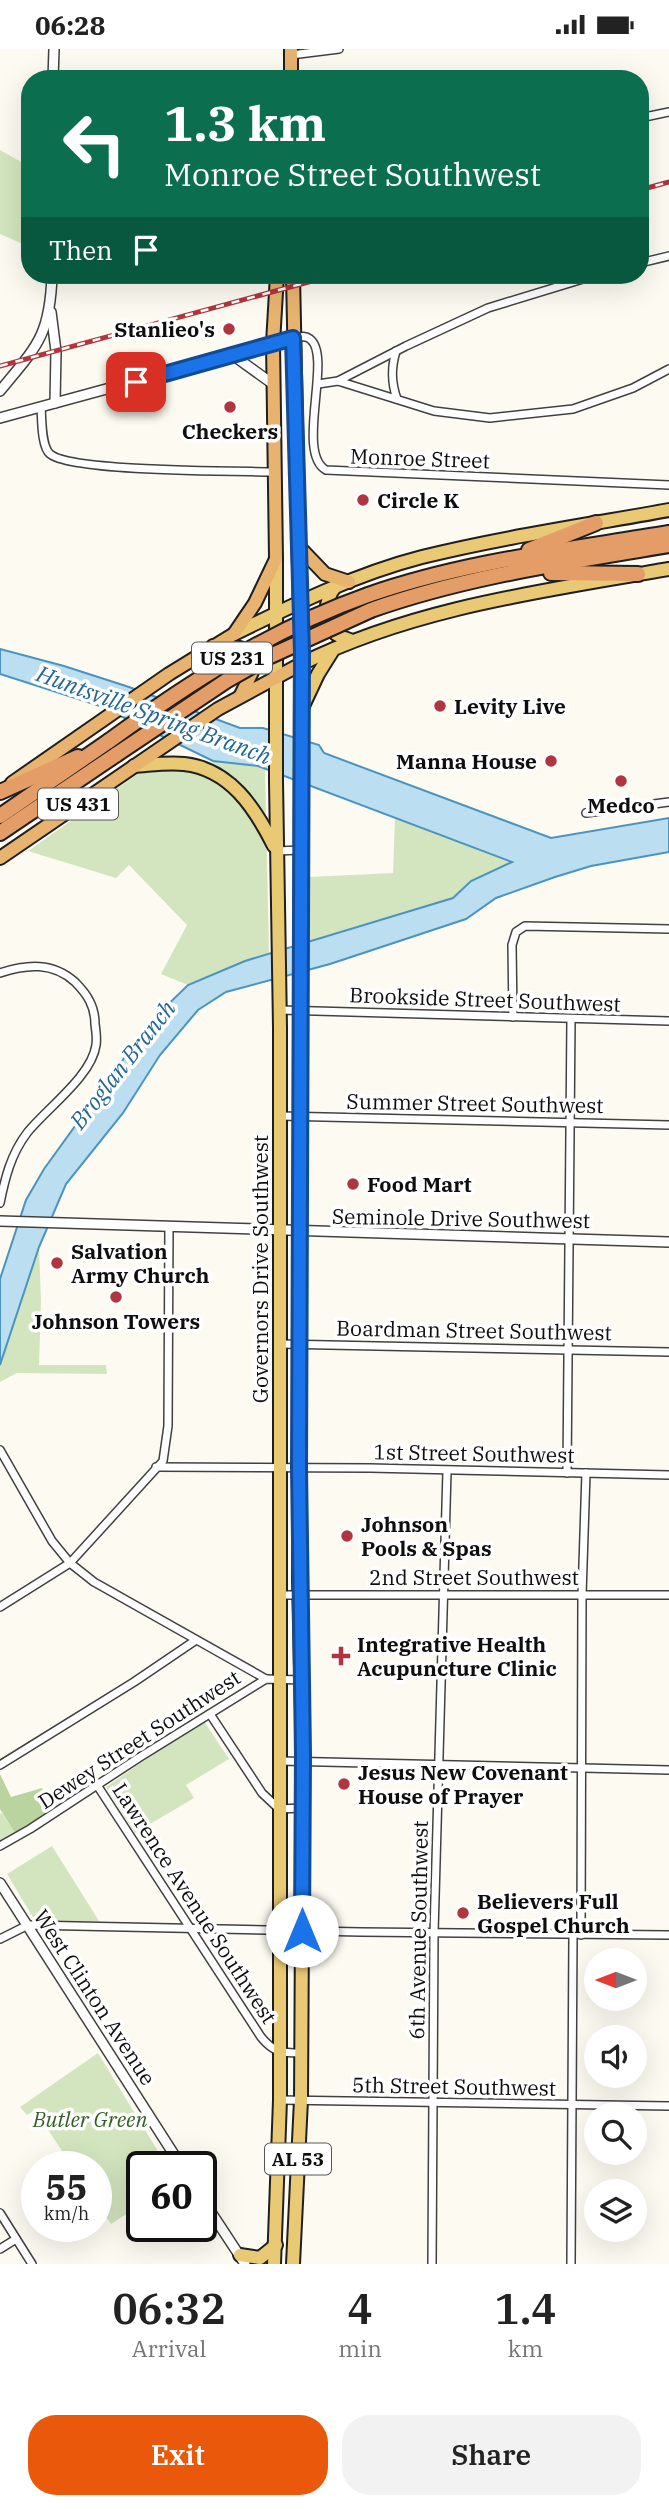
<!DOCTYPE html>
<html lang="en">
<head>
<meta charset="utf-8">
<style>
	:root { --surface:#fff; --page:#f2f2f2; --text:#222; --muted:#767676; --accent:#ea580c }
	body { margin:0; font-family:"IBM Plex Serif",serif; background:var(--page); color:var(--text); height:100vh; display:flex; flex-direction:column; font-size:26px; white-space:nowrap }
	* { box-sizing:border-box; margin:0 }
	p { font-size:23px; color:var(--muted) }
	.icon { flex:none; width:38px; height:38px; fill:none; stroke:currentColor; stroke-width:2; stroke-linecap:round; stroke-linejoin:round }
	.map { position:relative; height:2215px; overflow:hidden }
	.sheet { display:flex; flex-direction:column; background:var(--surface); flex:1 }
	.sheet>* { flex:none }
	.guide { position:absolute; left:21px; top:21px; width:628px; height:214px; border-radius:28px; box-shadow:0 7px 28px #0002; background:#0b6e4f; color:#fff; overflow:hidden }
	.needle { width:46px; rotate:270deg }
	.fabs { position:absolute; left:584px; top:1899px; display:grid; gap:14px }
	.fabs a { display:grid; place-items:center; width:63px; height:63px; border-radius:50%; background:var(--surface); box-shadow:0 7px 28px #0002; font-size:35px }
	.speed { position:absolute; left:21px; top:2102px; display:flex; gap:14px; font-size:35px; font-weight:700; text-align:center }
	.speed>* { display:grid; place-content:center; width:91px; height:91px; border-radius:50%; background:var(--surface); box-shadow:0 7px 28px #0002; line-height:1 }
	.speed small { font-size:18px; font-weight:400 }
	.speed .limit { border:4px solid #111; border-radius:10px; background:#fff; color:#111 }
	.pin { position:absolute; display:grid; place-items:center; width:60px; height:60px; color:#fff; margin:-30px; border-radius:14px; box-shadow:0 4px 10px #0006 }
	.me { position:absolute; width:77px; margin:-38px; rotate:0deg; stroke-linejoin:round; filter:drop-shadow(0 0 5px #0008) }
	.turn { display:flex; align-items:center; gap:24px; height:147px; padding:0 28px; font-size:32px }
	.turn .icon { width:91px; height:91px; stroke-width:2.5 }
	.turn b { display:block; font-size:49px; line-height:60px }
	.then { display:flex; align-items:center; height:66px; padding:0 28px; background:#0003; gap:14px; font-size:26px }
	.eta { display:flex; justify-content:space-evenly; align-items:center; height:119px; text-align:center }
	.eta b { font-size:42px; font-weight:600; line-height:49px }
	.primary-button { display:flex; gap:14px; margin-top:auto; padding:14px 28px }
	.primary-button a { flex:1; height:80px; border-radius:28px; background:var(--accent); color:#fff; font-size:28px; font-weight:600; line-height:80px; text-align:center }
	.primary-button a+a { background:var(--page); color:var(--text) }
	.status { display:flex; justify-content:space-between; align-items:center; height:49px; padding:0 35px; background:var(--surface); direction:ltr }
	.status svg { height:19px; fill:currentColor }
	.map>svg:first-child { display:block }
	.green { fill:#d3e5be }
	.forest { fill:#b9d49f }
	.water { fill:#bbdef0; stroke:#4a94bf; stroke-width:2 }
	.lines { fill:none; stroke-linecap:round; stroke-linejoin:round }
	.minor-casing { stroke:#414141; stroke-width:10 }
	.tertiary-casing { stroke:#414141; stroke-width:12 }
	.primary-casing { stroke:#1f1f1f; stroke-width:16 }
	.trunk-casing { stroke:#1f1f1f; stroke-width:16 }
	.motorway-casing { stroke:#1f1f1f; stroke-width:18 }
	.minor { stroke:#fff; stroke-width:7 }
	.tertiary { stroke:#fff; stroke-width:9 }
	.primary { stroke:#eac975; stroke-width:12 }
	.trunk { stroke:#e8b36e; stroke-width:12 }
	.motorway { stroke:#e59d68; stroke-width:14 }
	.rail-casing { stroke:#b0353f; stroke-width:5 }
	.rail { stroke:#fff; stroke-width:2.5; stroke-dasharray:8; stroke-linecap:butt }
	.motorway-bridge-casing { stroke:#1f1f1f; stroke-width:18; stroke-linecap:butt }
	.motorway-bridge { stroke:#e59d68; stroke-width:14 }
	.route-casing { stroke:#114b97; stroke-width:18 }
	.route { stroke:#1a73e8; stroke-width:12 }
	.poi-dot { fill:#b0353f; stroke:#fff; stroke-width:2.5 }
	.labels { text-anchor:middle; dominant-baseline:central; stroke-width:7; stroke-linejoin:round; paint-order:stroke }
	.shield { fill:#fff; stroke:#565656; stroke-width:2 }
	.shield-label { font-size:19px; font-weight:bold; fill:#0e0e0e }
	.poi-label { font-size:21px; font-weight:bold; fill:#0e0e0e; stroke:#fff; text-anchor:start }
	.street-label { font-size:21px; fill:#0e0e0e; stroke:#fff }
	.park-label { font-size:21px; font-style:italic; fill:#335f25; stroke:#fff }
	.water-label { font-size:23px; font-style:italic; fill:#256793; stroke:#fff }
</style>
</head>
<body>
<div class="status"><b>06:28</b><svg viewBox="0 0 49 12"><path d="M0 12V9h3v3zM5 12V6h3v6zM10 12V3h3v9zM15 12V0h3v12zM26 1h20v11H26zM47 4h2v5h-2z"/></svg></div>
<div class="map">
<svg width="669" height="2215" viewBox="0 0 669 2215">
	<rect width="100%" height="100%" fill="#fdfbf1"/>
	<g class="green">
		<path d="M0 101 30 118V198L0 185Z"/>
		<path d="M168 707 194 711 211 717 213 712 265 719 269 905 245 912 188 936 161 925 187 876 129 816 116 829 28 802 136 726Z"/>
		<path d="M395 768 513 813 471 832 453 849 310 894 309 828 393 824Z"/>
		<path d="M39 1198 41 1252 39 1316H106L107 1325 17 1324 0 1333V1316Z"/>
		<path d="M203 1671 229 1710 186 1736 194 1749 135 1784 106 1738Z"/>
		<path d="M2 1764 16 1786 0 1796V1765Z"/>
		<path d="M52 1797 99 1872 37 1875 7 1825Z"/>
		<path d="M98 2004 167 2117 142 2118V2155L111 2175 96 2153V2118L72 2117 35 2061 27 2066 20 2058Z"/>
	</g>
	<path class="forest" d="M0 1725 11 1748 42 1739 53 1760 16 1786 0 1760Z"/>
	<path class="water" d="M0 600 64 617 129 638 240 679H263L319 696 324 704 551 789 669 769V803L591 817 555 828 496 849 466 870 330 915 226 943 198 961 160 1006 123 1064 66 1135 39 1198 0 1316V1230L26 1151 44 1120 151 972 188 936 245 912 453 849 471 832 512 813 258 717 213 712 100 657 0 625Z"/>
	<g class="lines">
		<defs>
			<g id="minor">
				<path d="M291 6 339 0"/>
				<path d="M640 69 669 63"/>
				<path d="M640 214 669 207"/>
				<path d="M294 289C300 288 305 286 310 290 333 307 295 404 326 421L669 436"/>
				<path d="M396 302C391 319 391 333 397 350"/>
				<path d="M338 332 434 362 490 369 573 360 633 339 669 320"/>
				<path d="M318 335 338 332 406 297 488 259 596 226"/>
				<path d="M41 358C42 370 41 397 50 405 71 423 239 422 275 423"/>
				<path d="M586 764 669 753"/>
				<path d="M277 802 300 801"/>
				<path d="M0 924C27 915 53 913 75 933 87 945 95 957 95 975 96 982 97 990 96 996 92 1027 46 1060 27 1084 11 1105 5 1129 0 1154"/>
				<path d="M280 961 669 972"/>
				<path d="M513 968 512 896 516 883 525 877 669 880"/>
				<path d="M280 1067 669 1076"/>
				<path d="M280 1295 669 1303"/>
				<path d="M0 1401 52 1492 70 1514 94 1533 266 1630"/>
				<path d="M156 1418 370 1419 669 1426"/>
				<path d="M567 1424 571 970"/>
				<path d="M280 1546H669"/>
				<path d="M0 1558 70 1514 163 1412 168 1377 169 1177"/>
				<path d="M210 1665 262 1744 279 1760 302 1759"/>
				<path d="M280 1712 669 1721"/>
				<path d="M0 1716 134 1633 196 1591"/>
				<path d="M97 1736 261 1988C274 2004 282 2004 301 2004"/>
				<path d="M0 1797 30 1780 140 1708 266 1630 302 1631"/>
				<path d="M581 1886 582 1546 586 1424"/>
				<path d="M0 1890 28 1876 361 1883 669 1886"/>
				<path d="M280 2051 669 2057"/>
				<path d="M0 2164 32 2215"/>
				<path d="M0 2200 16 2190"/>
				<path d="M432 2215 434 1884 447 1422"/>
				<path d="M571 2215 573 1886"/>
			</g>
			<g id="tertiary">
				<path d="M53 30 54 0"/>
				<path d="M51 263 56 302 55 354"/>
				<path d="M234 307 273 335"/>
				<path d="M0 342C37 297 50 287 52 226"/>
				<path d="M0 369 294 289"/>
				<path d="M0 1172 669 1193"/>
				<path d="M0 1834 182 2118"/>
				<path d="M201 2148 245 2215"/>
			</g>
			<g id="primary">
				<path d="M335 538C325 550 322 575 336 585 340 588 348 590 352 592"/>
				<path d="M234 585C295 555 356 525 422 508 503 488 587 476 669 461"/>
				<path d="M302 659 318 625 333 601"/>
				<path d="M134 717C150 716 168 713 184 715 230 720 255 759 274 797"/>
				<path d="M240 2206 260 2209 276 2196"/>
				<path d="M274 2215 280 2051V978L276 732V510"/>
				<path d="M293 2215 301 2051 303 1706 299 1531 301 615C416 558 544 542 669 520"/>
			</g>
			<g id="trunk">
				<path d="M291 30V0"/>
				<path d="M301 500 325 525 349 533"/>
				<path d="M213 597 240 599 247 607 252 623 241 646"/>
				<path d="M12 734 169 625 234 585 255 554 276 510 273 294 277 226"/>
				<path d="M0 809 218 660 301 615 293 226"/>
			</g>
			<g id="motorway">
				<path d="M529 501 596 474"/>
				<path d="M551 524 638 525"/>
				<path d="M368 546C465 512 568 501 669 484"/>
				<path d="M371 561C467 527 569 513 669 496"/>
				<path d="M0 743 78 708"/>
				<path d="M0 767 109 692"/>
				<path d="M0 784 117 705"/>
			</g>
		</defs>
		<use href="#minor" class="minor-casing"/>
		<use href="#tertiary" class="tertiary-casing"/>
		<use href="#primary" class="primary-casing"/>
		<use href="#trunk" class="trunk-casing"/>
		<use href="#motorway" class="motorway-casing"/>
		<use href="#minor" class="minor"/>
		<use href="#tertiary" class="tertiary"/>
		<use href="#primary" class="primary"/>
		<use href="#trunk" class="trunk"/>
		<use href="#motorway" class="motorway"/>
		<defs>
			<g id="rail">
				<path d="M640 141 669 133"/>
				<path d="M0 317 334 226"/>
			</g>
		</defs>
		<use href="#rail" class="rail-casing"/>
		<use href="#rail" class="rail"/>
		<defs>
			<g id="motorway-bridge">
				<path d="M109 692C190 633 272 580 368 546"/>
				<path d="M117 705 226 632 266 609 371 561"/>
			</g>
		</defs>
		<use href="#motorway-bridge" class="motorway-bridge-casing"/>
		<use href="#motorway-bridge" class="motorway-bridge"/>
	</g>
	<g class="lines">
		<defs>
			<path id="route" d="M136 333 293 289 302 604 299 1419 303 1706 302 1882"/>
		</defs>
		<use href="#route" class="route-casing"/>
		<use href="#route" class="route"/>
	</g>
	<g class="poi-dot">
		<circle cx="229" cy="280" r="7"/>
		<circle cx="230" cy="358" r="7"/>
		<circle cx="363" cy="451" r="7"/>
		<circle cx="440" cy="657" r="7"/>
		<circle cx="551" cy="712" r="7"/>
		<circle cx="621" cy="732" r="7"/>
		<circle cx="353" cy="1135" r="7"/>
		<circle cx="57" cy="1214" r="7"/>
		<circle cx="116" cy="1248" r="7"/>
		<circle cx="347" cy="1487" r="7"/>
		<path d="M337.5 1596.5h7v7h7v7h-7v7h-7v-7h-7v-7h7z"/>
		<circle cx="344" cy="1735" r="7"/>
		<circle cx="463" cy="1864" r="7"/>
	</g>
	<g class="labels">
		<g class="shield">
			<rect x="192" y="593.5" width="80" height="31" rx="5"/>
			<rect x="38" y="739.5" width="80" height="31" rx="5"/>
			<rect x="265" y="2094.5" width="66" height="31" rx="5"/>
		</g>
		<g class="shield-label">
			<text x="232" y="609">US 231</text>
			<text x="78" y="755">US 431</text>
			<text x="298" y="2110">AL 53</text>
		</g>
		<g class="poi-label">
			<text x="215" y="280" text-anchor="end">Stanlieo's</text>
			<text x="230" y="382" text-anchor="middle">Checkers</text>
			<text x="377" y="451">Circle K</text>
			<text x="454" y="657">Levity Live</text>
			<text x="537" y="712" text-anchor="end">Manna House</text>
			<text x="621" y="756" text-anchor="middle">Medco</text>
			<text x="367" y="1135">Food Mart</text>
			<text x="71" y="1202">Salvation<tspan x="71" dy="24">Army Church</tspan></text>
			<text x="116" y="1272" text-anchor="middle">Johnson Towers</text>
			<text x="361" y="1475">Johnson<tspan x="361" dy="24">Pools &amp; Spas</tspan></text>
			<text x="357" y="1595">Integrative Health<tspan x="357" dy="24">Acupuncture Clinic</tspan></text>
			<text x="358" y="1723">Jesus New Covenant<tspan x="358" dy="24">House of Prayer</tspan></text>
			<text x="477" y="1852">Believers Full<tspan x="477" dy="24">Gospel Church</tspan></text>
		</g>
		<g class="street-label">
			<text transform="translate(420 409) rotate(2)">Monroe Street</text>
			<text transform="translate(485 950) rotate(2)">Brookside Street Southwest</text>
			<text transform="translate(475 1054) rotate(1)">Summer Street Southwest</text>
			<text transform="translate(461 1169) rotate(1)">Seminole Drive Southwest</text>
			<text transform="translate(260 1220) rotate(-90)">Governors Drive Southwest</text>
			<text transform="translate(474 1281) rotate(1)">Boardman Street Southwest</text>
			<text transform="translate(474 1404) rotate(1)">1st Street Southwest</text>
			<text x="474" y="1528">2nd Street Southwest</text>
			<text transform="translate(139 1690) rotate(-33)">Dewey Street Southwest</text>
			<text transform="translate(195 1854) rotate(57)">Lawrence Avenue Southwest</text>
			<text transform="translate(418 1881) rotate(-89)">6th Avenue Southwest</text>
			<text transform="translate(95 1948) rotate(57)">West Clinton Avenue</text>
			<text transform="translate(454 2037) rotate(1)">5th Street Southwest</text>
		</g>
		<g class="park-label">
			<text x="90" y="2070">Butler Green</text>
		</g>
		<g class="water-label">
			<text transform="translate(154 665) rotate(20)">Huntsville Spring Branch</text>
			<text transform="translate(122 1015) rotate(-52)">Broglan Branch</text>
		</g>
	</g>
</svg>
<div class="fabs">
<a><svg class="needle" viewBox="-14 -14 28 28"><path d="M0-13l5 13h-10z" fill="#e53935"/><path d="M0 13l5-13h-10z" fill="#767676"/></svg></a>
<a><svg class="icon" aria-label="sound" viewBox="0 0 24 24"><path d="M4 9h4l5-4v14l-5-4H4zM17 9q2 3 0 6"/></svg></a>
<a><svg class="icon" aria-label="search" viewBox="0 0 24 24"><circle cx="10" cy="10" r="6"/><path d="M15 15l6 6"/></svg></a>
<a><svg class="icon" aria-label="layers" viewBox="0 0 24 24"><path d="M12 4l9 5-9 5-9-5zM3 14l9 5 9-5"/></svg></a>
</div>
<div class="speed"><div>55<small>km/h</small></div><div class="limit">60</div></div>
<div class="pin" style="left:136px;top:333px;background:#d93025"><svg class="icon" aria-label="arrive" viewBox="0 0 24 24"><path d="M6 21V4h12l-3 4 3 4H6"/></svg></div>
<svg class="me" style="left:302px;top:1882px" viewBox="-20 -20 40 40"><circle r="19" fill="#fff"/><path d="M0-13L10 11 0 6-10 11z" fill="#1a73e8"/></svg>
<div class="guide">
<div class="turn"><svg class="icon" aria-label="left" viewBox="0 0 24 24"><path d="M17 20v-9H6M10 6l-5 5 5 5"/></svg><div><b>1.3 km</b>Monroe Street Southwest</div></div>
<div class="then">Then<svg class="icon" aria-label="arrive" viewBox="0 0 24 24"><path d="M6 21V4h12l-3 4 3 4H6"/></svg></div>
</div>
</div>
<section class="sheet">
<div class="eta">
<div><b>06:32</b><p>Arrival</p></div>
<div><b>4</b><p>min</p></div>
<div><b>1.4</b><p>km</p></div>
</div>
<div class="primary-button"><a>Exit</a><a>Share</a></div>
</section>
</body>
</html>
